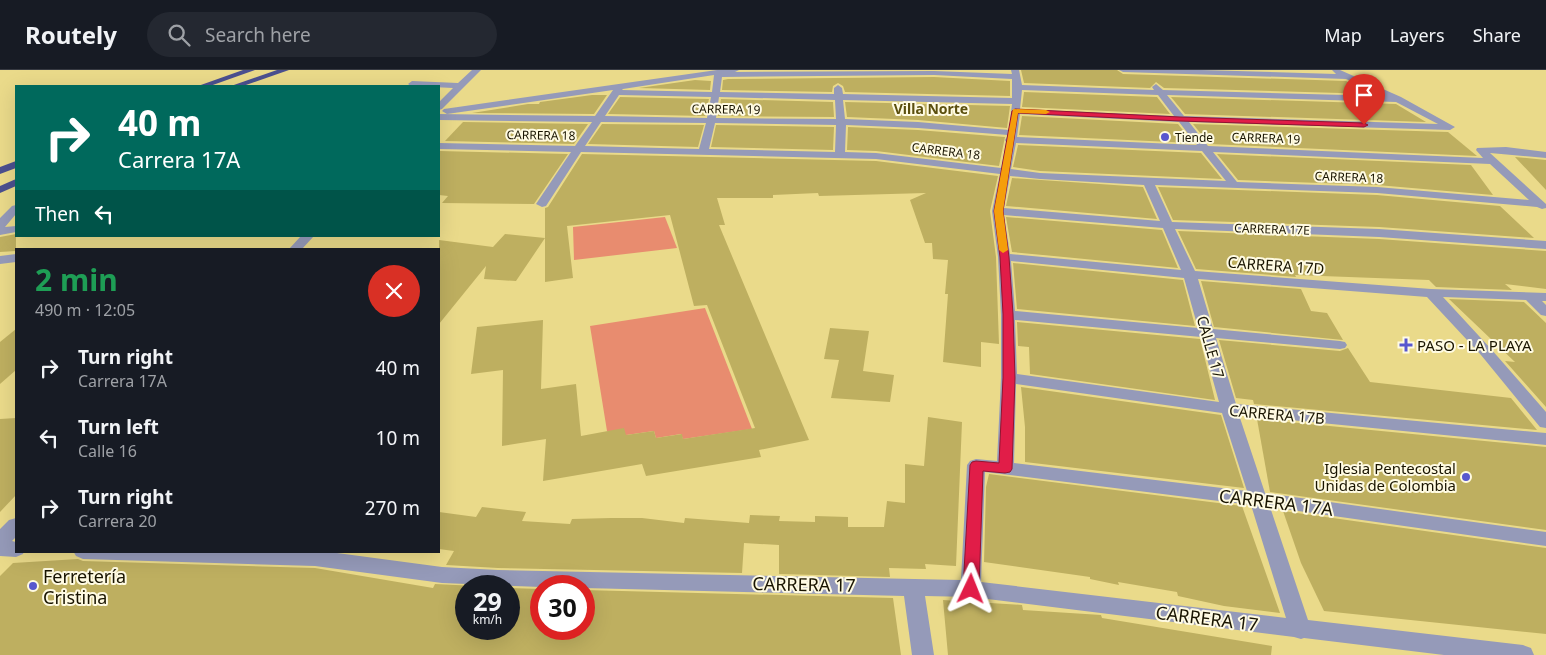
<!DOCTYPE html>
<html lang="en">
<head>
<meta charset="utf-8">
<style>
	:root { --surface:#171b24; --page:#242831; --text:#f1f3f6; --muted:#9ea1a6; --line:#363941 }
	body { margin:0; font-family:"Noto Sans",sans-serif; background:var(--page); color:var(--text); height:100vh; display:flex; flex-direction:column; font-size:19px; white-space:nowrap }
	* { box-sizing:border-box; margin:0 }
	p { font-size:16px; color:var(--muted) }
	.icon { flex:none; width:28px; height:28px; fill:none; stroke:currentColor; stroke-width:2; stroke-linecap:round; stroke-linejoin:round }
	.map { position:relative; flex:1; overflow:hidden }
	.panel { position:absolute; left:15px; top:178px; width:425px; height:305px; display:flex; flex-direction:column; background:var(--surface); border-radius:0px; box-shadow:0 5px 20px #0002 }
	.panel>* { flex:none }
	.hud { position:absolute; left:15px; top:15px; width:425px; height:152px; border-radius:0px; box-shadow:0 5px 20px #0002; background:#00695c; color:#fff; overflow:hidden }
	.speed { position:absolute; left:455px; top:505px; display:flex; gap:10px; font-size:25px; font-weight:700; text-align:center }
	.speed>* { display:grid; place-content:center; width:65px; height:65px; border-radius:50%; background:var(--surface); box-shadow:0 5px 20px #0002; line-height:1 }
	.speed small { font-size:12px; font-weight:400 }
	.speed .limit { border:8px solid #d22; background:#fff; color:#111 }
	.pin { position:absolute; display:grid; place-items:center; width:42px; height:42px; color:#fff; margin:-51px -21px; border-radius:50% 50% 50% 0; rotate:-45deg; box-shadow:0 0 5px #0007 }
	.pin .icon { rotate:45deg }
	.me { position:absolute; width:55px; margin:-28px; rotate:2deg; stroke-linejoin:round; filter:drop-shadow(0 0 4px #0008) }
	.turn { display:flex; align-items:center; gap:18px; height:105px; padding:0 20px; font-size:22px }
	.turn .icon { width:65px; height:65px; stroke-width:2.5 }
	.turn b { display:block; font-size:35px; line-height:42px }
	.then { display:flex; align-items:center; height:48px; padding:0 20px; background:#0003; gap:10px; font-size:19px }
	.round { display:grid; place-items:center; flex:none; width:52px; height:52px; border-radius:26px; background:var(--page) }
	.headline { display:flex; align-items:center; justify-content:space-between; height:85px; padding:0 20px }
	h1 { font-size:30px; font-weight:700; line-height:38px; color:#1e9e55 }
	ul { padding:0; list-style:none }
	li { display:flex; align-items:center; gap:15px; height:70px; padding:0 20px }
	li div { flex:1 }
	li b { display:block; font-size:19px }
	li em { font-style:normal }
	header { display:flex; align-items:center; gap:30px; box-sizing:border-box; height:70px; padding:0 25px; background:var(--surface); border-bottom:1px solid var(--line) }
	header strong { font-size:24px }
	nav { display:flex; gap:28px; margin-inline-start:auto; font-size:18px }
	.search { width:350px; height:45px; background:var(--page); display:flex; align-items:center; gap:12px; box-sizing:border-box; padding:0 18px; border-radius:28px; color:var(--muted); font-size:19px }
	.map>svg:first-child { display:block }
	.green { fill:#e88c6f }
	.building { fill:#beaf60 }
	.lines { fill:none; stroke-linecap:round; stroke-linejoin:round }
	.minor { fill:#959ab9; fill-rule:evenodd }
	.highway { fill:#4b508f; fill-rule:evenodd }
	.route { fill:#e11d48; stroke:#92132f }
	.slow { fill:#f59e0b }
	.poi-dot { fill:#5857ce; stroke:#fffbe3; stroke-width:2 }
	.labels { text-anchor:middle; dominant-baseline:central; stroke-width:4; stroke-linejoin:round; paint-order:stroke }
	.far-street-label { font-size:12px; fill:#191400; stroke:#fffbe3 }
	.far-poi-label { font-size:12px; fill:#191400; stroke:#fffbe3; text-anchor:start }
	.far-neighbourhood-label { font-size:14px; font-weight:bold; fill:#5b4f0e; stroke:#fffbe3 }
	.street-label { font-size:15px; fill:#191400; stroke:#fffbe3 }
	.poi-label { font-size:15px; fill:#191400; stroke:#fffbe3; text-anchor:start }
	.near-street-label { font-size:18px; fill:#191400; stroke:#fffbe3 }
	.near-poi-label { font-size:18px; fill:#191400; stroke:#fffbe3; text-anchor:start }
</style>
</head>
<body>
<header>
<strong>Routely</strong>
<div class="search"><svg class="icon" aria-label="search" viewBox="0 0 24 24"><circle cx="10" cy="10" r="6"/><path d="M15 15l6 6"/></svg>Search here</div>
<nav><a>Map</a><a>Layers</a><a>Share</a></nav>
</header>
<div class="map">
<svg width="1546" height="585" viewBox="0 0 1546 585">
	<rect width="100%" height="100%" fill="#eada8a"/>
	<g class="green">
		<path d="M665 147 677 178 574 190 573 157Z"/>
		<path d="M705 238 752 359 683 369 681 364 656 368 654 361 626 365 607 361 590 256Z"/>
	</g>
	<g class="building">
		<path d="M1021 0H1117L1123 4 1346 11 1375 24 1164 18 1156 12 1150 18 1024 13Z"/>
		<path d="M934 7 1010 11V26L845 22 843 16 838 13 833 16 832 22 722 20 723 10 728 9Z"/>
		<path d="M695 10 711 11 710 20 639 18Z"/>
		<path d="M1024 22 1157 27 1170 44 1022 37Z"/>
		<path d="M592 25H607L594 44 472 43 528 34H539L540 32Z"/>
		<path d="M620 27 709 29 705 46 608 44Z"/>
		<path d="M1171 27 1396 34 1426 52 1185 44Z"/>
		<path d="M721 29 833 32 834 47 718 46Z"/>
		<path d="M845 32 1010 36 1007 58 918 50 847 47Z"/>
		<path d="M1022 46 1178 54 1193 73 1019 65Z"/>
		<path d="M463 52 588 54 574 74 445 71Z"/>
		<path d="M602 54 704 55 698 77 588 74Z"/>
		<path d="M1193 54 1448 62 1477 86 1209 74Z"/>
		<path d="M716 55 834 57 833 80 711 77Z"/>
		<path d="M848 57 918 60 1005 67 999 96 876 81 847 80Z"/>
		<path d="M1018 75 1201 83 1222 109 1040 101 1013 97Z"/>
		<path d="M439 81 568 84 534 134 442 133 448 126 439 125Z"/>
		<path d="M582 84 876 91 998 106 990 141 996 187 999 274 981 272V297L943 292 948 224H945L948 190 933 189 932 173H925L910 130 926 123 819 126 818 123 773 125V128H717L725 155H719L809 370 759 380 761 387 646 406 642 394 543 411 546 369 502 376 503 300 471 304 477 257 543 250 541 319 576 314 581 366 624 358 626 365 654 361 656 368 682 364 683 369 755 358 707 235 694 236 670 145 567 156 573 208 545 212V168L516 211 484 209 486 196 439 254V170L493 177 505 164 545 168V138L548 137Z"/>
		<path d="M1217 84 1471 95 1493 125 1377 115 1238 110Z"/>
		<path d="M1515 87 1546 90V120L1532 105Z"/>
		<path d="M1012 108 1143 117 1157 149 1006 136Z"/>
		<path d="M1158 117 1377 125 1500 136 1534 168 1379 157 1173 150Z"/>
		<path d="M1006 147 1162 160 1178 198 1012 182Z"/>
		<path d="M1178 161 1379 169 1546 181V219L1505 214 1512 220 1436 217 1429 210 1295 205 1296 207 1196 199Z"/>
		<path d="M16 164V181L0 182V167Z"/>
		<path d="M1013 193 1183 210 1195 256 1017 239Z"/>
		<path d="M1201 211 1301 219 1311 241 1327 243 1343 270 1214 257Z"/>
		<path d="M1449 229 1524 232 1546 253V337L1505 291 1515 292Z"/>
		<path d="M1017 252 1200 269 1215 330 1030 304 1029 277 1018 276Z"/>
		<path d="M830 258 869 261 863 301 894 305 890 332 831 328 839 290 824 289Z"/>
		<path d="M16 259V300L0 314V272Z"/>
		<path d="M1219 270 1340 281 1348 278 1370 312 1511 328 1537 360 1254 334 1253 330 1236 328Z"/>
		<path d="M1021 317 1221 345 1244 418 1025 392V357Z"/>
		<path d="M928 347 962 352 956 496 925 494 926 499 889 498 890 507 779 504V475L744 473 742 503 498 498 446 495 454 481 439 479V442L476 447 482 437 526 442 522 451 570 454 572 449 611 448H642L684 453 685 448 749 453 750 445 780 446 779 451 815 452V446L848 447V457H884L887 431 905 433V394L924 396Z"/>
		<path d="M16 348V425L0 442V349Z"/>
		<path d="M1257 349 1546 377V460L1270 422Z"/>
		<path d="M989 404 1242 436 1280 543 1224 536 1178 526 1177 522 1118 512 1119 515 1090 509V507L984 492 986 417Z"/>
		<path d="M1283 441 1546 478V564L1324 541 1301 493Z"/>
		<path d="M78 489 83 491 315 498 433 518 435 514 476 516H466V559H509V518L541 519V559H584V520L893 528 901 585H0V506L13 493Z"/>
		<path d="M943 530 1022 535 1023 540 1101 545 1102 548 1272 576 1271 585H948Z"/>
	</g>
	<g class="lines">
		<g class="minor">
			<path d="M472 0H481L442 39 439 40V32L453 18 411 16 408 14 412 11 458 13Z"/>
			<path d="M717 0H739L735 2 934 1 1012 4 1011 0H1019L1022 15 1154 20 1152 17 1156 14 1163 20 1384 26 1346 9 1123 2 1119 0H1201L1336 4 1332 0H1340L1401 27 1455 57 1450 60 1189 52 1208 76 1483 88 1476 80 1477 78 1506 77 1546 82V88L1490 83 1546 134V138L1542 139 1537 137 1377 123 1155 115 1172 152 1379 159 1546 171V179L1379 167 1175 159 1195 201 1431 219 1546 223V231H1542L1546 235V246L1541 245 1526 230 1443 227 1491 279 1546 342V358L1540 357 1481 285 1427 227 1198 209 1213 259 1340 271 1345 272 1347 275 1345 278 1340 279 1216 268 1236 334 1546 363V375L1239 345 1265 423 1546 462V476L1270 437 1308 550 1523 575 1531 578 1534 585H1444L1304 568 1301 569 1294 567 971 527 925 526 934 585H912L904 526 584 518V516L541 517 442 513 315 496 83 489 76 486 73 481H322L442 497 498 500 961 510 967 395 970 391 976 389 997 391 1001 308V245L998 187 992 141 1000 104 876 89 581 82 546 136 542 137 536 134 571 82 439 79V73L575 76 592 52 439 50V44L595 46 613 20 447 44 442 41 444 39ZM714 5 712 22 622 20 623 19ZM934 5 1012 9V28L843 24 842 18 838 15 834 18V24L720 22 722 7ZM1022 20 1158 25 1174 46 1020 39ZM619 25 711 27 707 48 605 46ZM1167 25 1396 32 1438 54 1184 46ZM719 27 835 30 836 49 716 48ZM843 30 1012 34 1009 60 918 52 845 49ZM1020 44 1179 52 1197 75 1017 67ZM601 52 706 53 699 79 585 76ZM715 53 836 55 835 82 709 79ZM846 55 918 58 1008 65 1005 70 1006 72 1001 98 876 83 845 82ZM1016 73 1202 81 1226 111 1040 103 1011 99ZM1213 82 1490 94 1529 130 1377 117 1237 112ZM1010 106 1040 109 1144 115 1160 151 1004 138ZM1004 145 1163 158 1181 200 1010 184ZM1011 191 1184 208 1198 258 1015 241ZM1015 250 1201 267 1219 332 1017 304ZM1016 314 1222 343 1247 421 1014 393ZM985 402 1251 435 1286 548 981 512Z"/>
			<path d="M16 135V144L5 157 16 156V162L0 165V148L12 136Z"/>
			<path d="M301 166H314L302 179H289Z"/>
			<path d="M16 184V192L0 194V186Z"/>
			<path d="M16 448V467L12 471 16 472V481H24L23 484 16 487 0 486V459L9 450Z"/>
		</g>
		<g class="highway">
			<path d="M243 0H255L210 16H198Z"/>
			<path d="M277 0H289L243 16H231Z"/>
			<path d="M16 91V98L0 104V97Z"/>
			<path d="M16 109V116L0 123V116Z"/>
		</g>
	</g>
	<path class="route" d="M1015 39 1180 47 1364 53 1368 55 1364 57 1180 51 1018 43 1003 141 1009 187 1013 244 1015 308 1012 399 1010 402 1005 403 983 401 979 519 977 523 971 525 966 523 963 519 970 395 972 392 976 391 999 393 1003 308V244L1000 187 994 141 1012 41Z"/>
	<path class="slow" d="M1013 39 1046 40 1050 42 1046 44 1018 43 1003 141 1008 180 1003 183 999 180 994 141Z"/>
	<g class="poi-dot">
		<circle cx="1165" cy="67" r="5"/>
		<path d="M1403.5 267.5h5v5h5v5h-5v5h-5v-5h-5v-5h5z"/>
		<circle cx="1466" cy="407" r="5"/>
		<circle cx="33" cy="516" r="5"/>
	</g>
	<g class="labels">
		<g class="far-street-label">
			<text transform="translate(726 39) rotate(1)">CARRERA 19</text>
			<text transform="translate(541 65) rotate(1)">CARRERA 18</text>
			<text transform="translate(1266 68) rotate(2)">CARRERA 19</text>
			<text transform="translate(946 81) rotate(7)">CARRERA 18</text>
			<text transform="translate(1349 107) rotate(2)">CARRERA 18</text>
			<text transform="translate(1272 159) rotate(2)">CARRERA 17E</text>
		</g>
		<g class="far-poi-label">
			<text x="1175" y="67">Tiende</text>
		</g>
		<g class="far-neighbourhood-label">
			<text x="931" y="38">Villa Norte</text>
		</g>
		<g class="street-label">
			<text transform="translate(1276 195) rotate(4)">CARRERA 17D</text>
			<text transform="translate(1211 277) rotate(74)">CALLE 17</text>
			<text transform="translate(1277 344) rotate(5)">CARRERA 17B</text>
		</g>
		<g class="poi-label">
			<text x="1417" y="275">PASO - LA PLAYA</text>
			<text x="1456" y="398" text-anchor="end">Iglesia Pentecostal<tspan x="1456" dy="17">Unidas de Colombia</tspan></text>
		</g>
		<g class="near-street-label">
			<text transform="translate(1276 432) rotate(7)">CARRERA 17A</text>
			<text transform="translate(804 514) rotate(1)">CARRERA 17</text>
			<text transform="translate(1207 548) rotate(7)">CARRERA 17</text>
		</g>
		<g class="near-poi-label">
			<text x="43" y="506">Ferretería<tspan x="43" dy="21">Cristina</tspan></text>
		</g>
	</g>
</svg>
<div class="speed"><div>29<small>km/h</small></div><div class="limit">30</div></div>
<div class="pin" style="left:1364px;top:55px;background:#d93025"><svg class="icon" aria-label="arrive" viewBox="0 0 24 24"><path d="M6 21V4h12l-3 4 3 4H6"/></svg></div>
<svg class="me" style="left:971px;top:519px" viewBox="-20 -20 40 40"><path d="M0-17L14 15 0 8-14 15z" fill="#e11d48" stroke="#fff" stroke-width="4"/></svg>
<div class="hud">
<div class="turn"><svg class="icon" aria-label="right" viewBox="0 0 24 24"><path d="M7 20v-9h11M14 6l5 5-5 5"/></svg><div><b>40 m</b>Carrera 17A</div></div>
<div class="then">Then<svg class="icon" aria-label="left" viewBox="0 0 24 24"><path d="M17 20v-9H6M10 6l-5 5 5 5"/></svg></div>
</div>
<section class="panel">
<div class="headline"><div><h1>2 min</h1><p>490 m · 12:05</p></div><a class="round" style="background:#d93025;color:#fff"><svg class="icon" aria-label="close" viewBox="0 0 24 24"><path d="M6 6l12 12M18 6L6 18"/></svg></a></div>
<ul>
<li><svg class="icon" aria-label="right" viewBox="0 0 24 24"><path d="M7 20v-9h11M14 6l5 5-5 5"/></svg><div><b>Turn right</b><p>Carrera 17A</p></div><em>40 m</em></li>
<li><svg class="icon" aria-label="left" viewBox="0 0 24 24"><path d="M17 20v-9H6M10 6l-5 5 5 5"/></svg><div><b>Turn left</b><p>Calle 16</p></div><em>10 m</em></li>
<li><svg class="icon" aria-label="right" viewBox="0 0 24 24"><path d="M7 20v-9h11M14 6l5 5-5 5"/></svg><div><b>Turn right</b><p>Carrera 20</p></div><em>270 m</em></li>
</ul>
</section>
</div>
</body>
</html>
